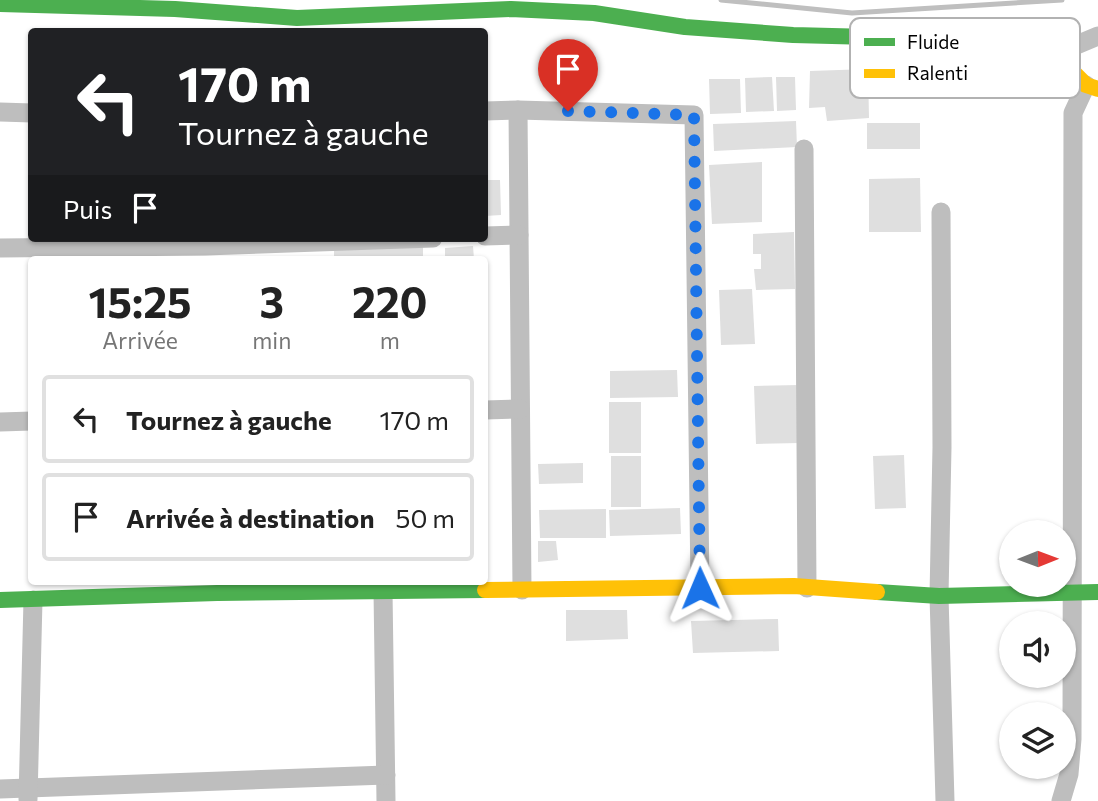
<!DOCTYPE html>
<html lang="fr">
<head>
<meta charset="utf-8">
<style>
	:root { --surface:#fff; --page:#f6f6f6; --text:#222; --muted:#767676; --line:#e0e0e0 }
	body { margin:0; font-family:Commissioner,sans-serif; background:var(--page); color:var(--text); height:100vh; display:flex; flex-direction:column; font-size:26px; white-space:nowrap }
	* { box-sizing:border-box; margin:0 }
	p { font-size:23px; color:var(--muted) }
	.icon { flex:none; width:38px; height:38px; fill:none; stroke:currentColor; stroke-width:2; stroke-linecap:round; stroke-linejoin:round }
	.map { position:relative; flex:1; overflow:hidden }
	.side { position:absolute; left:28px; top:256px; width:460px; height:329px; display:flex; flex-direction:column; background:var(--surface); border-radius:7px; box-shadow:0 2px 5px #0004 }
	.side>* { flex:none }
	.top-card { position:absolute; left:28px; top:28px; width:460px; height:214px; border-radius:7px; box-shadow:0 2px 5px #0004; background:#202124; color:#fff; overflow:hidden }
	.needle { width:46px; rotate:89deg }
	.buttons { position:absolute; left:999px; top:520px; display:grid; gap:14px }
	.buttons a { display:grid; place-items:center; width:77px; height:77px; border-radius:50%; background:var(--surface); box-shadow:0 2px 5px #0004; font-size:35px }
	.pin { position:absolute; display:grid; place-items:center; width:60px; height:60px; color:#fff; margin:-72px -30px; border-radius:50% 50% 50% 0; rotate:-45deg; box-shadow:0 0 7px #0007 }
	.pin .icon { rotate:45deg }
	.me { position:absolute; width:77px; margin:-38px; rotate:359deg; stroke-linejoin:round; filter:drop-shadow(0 0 5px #0008) }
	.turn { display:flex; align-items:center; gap:24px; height:147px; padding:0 35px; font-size:32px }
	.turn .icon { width:91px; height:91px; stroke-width:2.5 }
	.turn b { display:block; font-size:49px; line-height:60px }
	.then { display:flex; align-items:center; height:66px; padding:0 35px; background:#0003; gap:14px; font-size:26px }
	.eta { display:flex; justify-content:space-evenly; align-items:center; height:119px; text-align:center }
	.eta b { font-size:42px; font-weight:700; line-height:49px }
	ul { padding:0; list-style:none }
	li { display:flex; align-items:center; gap:21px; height:88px; margin:0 14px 10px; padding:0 21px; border:4px solid var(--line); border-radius:7px }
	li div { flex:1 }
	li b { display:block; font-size:26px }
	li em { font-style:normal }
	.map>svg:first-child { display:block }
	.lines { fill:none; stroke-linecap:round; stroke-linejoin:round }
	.stream { stroke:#bfbfbf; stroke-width:5 }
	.building { fill:#dfdfdf }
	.street { stroke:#bebebe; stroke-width:19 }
	.fast { stroke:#4caf50; stroke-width:16 }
	.slow { stroke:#ffc107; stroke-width:16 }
	.route { stroke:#1a73e8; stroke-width:12; stroke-dasharray:0 21.6 }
	.key { fill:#fff; stroke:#b2b2b2; stroke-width:2 }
	.key-label { font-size:19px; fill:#000 }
</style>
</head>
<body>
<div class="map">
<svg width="1098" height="801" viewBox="0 0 1098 801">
	<rect width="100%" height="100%" fill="#fff"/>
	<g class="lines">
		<path class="stream" d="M721 0 852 13 1062 0"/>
	</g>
	<g class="building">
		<path d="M868 69 869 118 827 121 825 107 809 108 810 71Z"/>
		<path d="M772 77 774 111 746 112 745 78Z"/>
		<path d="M776 77H795L796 110 777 111Z"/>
		<path d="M709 79H740L741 113 710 114Z"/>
		<path d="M796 121 797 147 714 151 713 124Z"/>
		<rect x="867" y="123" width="53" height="26"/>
		<path d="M762 162V222L712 224 709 165Z"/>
		<path d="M920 178 921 232H869V179Z"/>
		<path d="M485 180H500L501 215 485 216Z"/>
		<path d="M794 232 795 289 756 290 754 269H761V254H753V234Z"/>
		<path d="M473 246 474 259H445V248Z"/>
		<rect x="334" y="247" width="89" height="12"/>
		<path d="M752 289 755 344 721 345 719 290Z"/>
		<path d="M677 370 678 397 610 398V371Z"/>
		<path d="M799 385 800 443 756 444 754 386Z"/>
		<rect x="609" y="402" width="32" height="51"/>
		<path d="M904 455 906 508 875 509 873 456Z"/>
		<rect x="611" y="456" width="30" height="51"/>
		<path d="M583 463V483L539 484 538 464Z"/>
		<path d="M680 508 681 534 610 536 609 510Z"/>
		<path d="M606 509V538H540L539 510Z"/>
		<path d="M538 541H556L558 560 538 562Z"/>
		<path d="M566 610H627L628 639 566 641Z"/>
		<path d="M778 619 779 651 693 653 691 621Z"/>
	</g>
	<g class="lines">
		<g class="street">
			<path d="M1055 54 1098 36"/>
			<path d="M518 110 522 590"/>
			<path d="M485 111 518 110 694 115 700 588"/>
			<path d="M0 112 32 113"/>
			<path d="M804 149 807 588"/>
			<path d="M941 212 942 447 939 596 945 801"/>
			<path d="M485 236 519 235"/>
			<path d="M0 248 205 246 433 238"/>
			<path d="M485 410 520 409"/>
			<path d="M0 422 32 421"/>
			<path d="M383 591 386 801"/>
			<path d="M0 789 386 775"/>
			<path d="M28 799 33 600"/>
			<path d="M1061 801 1069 774 1072 739 1073 113 1086 85"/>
		</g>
		<g class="fast">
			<path d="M0 4 175 9 297 18 511 9 594 13 685 27 793 35 871 37"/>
			<path d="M877 592 939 596 1098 592"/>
			<path d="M0 600 217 593 485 590"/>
		</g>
		<g class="slow">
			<path d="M871 37 1030 40 1055 54 1086 85 1098 89"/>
			<path d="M485 590 794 586 877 592"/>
		</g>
	</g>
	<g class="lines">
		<path class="route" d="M568 111 694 115 700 588"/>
	</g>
	<rect x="850" y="18" width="230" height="80" rx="10" class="key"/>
	<rect x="864" y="38" width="31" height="8" fill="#4caf50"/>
	<rect x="864" y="69" width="31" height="9" fill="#ffc107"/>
	<g class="key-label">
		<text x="907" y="49">Fluide</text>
		<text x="907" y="80">Ralenti</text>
	</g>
</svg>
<div class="buttons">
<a><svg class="needle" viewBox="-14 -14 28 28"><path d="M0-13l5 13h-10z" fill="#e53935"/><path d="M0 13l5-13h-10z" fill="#767676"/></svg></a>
<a><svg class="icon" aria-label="sound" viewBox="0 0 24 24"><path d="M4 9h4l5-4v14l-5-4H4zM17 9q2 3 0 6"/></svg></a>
<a><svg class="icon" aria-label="layers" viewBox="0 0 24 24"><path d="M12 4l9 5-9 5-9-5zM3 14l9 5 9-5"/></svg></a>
</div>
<div class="pin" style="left:568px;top:111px;background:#d93025"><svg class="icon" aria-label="arrive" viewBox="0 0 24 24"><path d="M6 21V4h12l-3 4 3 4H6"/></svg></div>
<svg class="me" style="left:700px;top:588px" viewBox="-20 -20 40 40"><path d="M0-17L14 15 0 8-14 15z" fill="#1a73e8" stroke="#fff" stroke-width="4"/></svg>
<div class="top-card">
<div class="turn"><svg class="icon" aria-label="left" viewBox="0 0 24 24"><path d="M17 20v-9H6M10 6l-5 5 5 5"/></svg><div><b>170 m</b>Tournez à gauche</div></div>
<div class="then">Puis<svg class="icon" aria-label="arrive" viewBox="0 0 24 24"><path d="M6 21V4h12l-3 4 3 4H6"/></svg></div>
</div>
<section class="side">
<div class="eta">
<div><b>15:25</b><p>Arrivée</p></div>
<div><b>3</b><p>min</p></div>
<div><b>220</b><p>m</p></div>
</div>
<ul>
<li><svg class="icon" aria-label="left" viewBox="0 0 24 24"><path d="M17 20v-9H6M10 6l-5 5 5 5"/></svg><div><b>Tournez à gauche</b></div><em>170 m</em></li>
<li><svg class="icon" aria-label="arrive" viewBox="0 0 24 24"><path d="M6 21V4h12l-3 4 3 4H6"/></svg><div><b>Arrivée à destination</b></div><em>50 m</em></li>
</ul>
</section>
</div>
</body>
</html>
